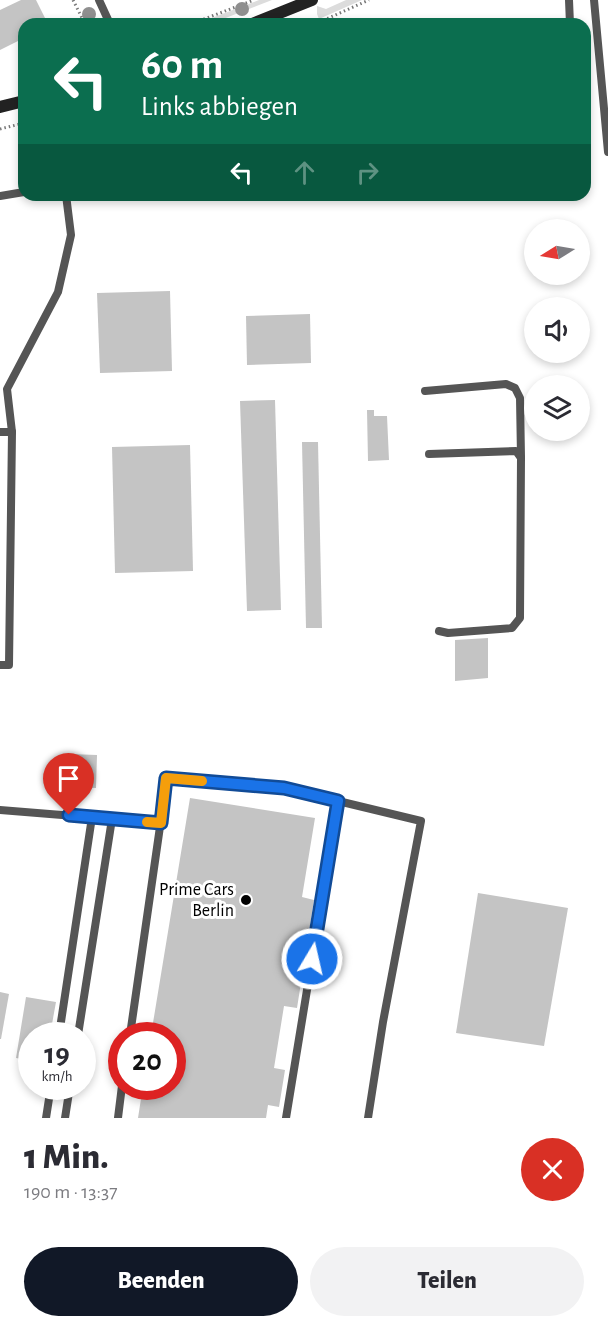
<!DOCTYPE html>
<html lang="de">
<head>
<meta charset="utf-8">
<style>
	:root { --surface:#fff; --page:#f2f2f3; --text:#2b2b33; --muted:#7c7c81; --accent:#111827 }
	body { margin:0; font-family:"Alegreya Sans",sans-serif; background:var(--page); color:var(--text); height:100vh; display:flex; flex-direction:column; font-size:22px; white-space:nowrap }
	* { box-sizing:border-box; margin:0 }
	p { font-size:20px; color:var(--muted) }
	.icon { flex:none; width:33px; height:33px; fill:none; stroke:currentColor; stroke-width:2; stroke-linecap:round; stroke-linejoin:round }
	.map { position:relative; height:1118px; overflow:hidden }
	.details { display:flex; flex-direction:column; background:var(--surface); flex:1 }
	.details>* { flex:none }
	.hud { position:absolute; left:18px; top:18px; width:573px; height:183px; border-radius:18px; box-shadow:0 3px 9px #0003; background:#0b6e4f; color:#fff; overflow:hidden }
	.needle { width:39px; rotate:259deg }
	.controls { position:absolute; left:524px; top:219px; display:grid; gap:12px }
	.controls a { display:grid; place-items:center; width:66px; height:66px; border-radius:50%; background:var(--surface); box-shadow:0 3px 9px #0003; font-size:30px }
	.speed { position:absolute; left:18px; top:1022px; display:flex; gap:12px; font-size:30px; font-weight:700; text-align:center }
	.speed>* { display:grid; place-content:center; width:78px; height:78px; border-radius:50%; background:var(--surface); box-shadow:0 3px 9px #0003; line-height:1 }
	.speed small { font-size:15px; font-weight:400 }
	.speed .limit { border:9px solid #d22; background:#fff; color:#111 }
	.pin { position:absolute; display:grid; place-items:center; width:51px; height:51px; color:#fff; margin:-62px -26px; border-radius:50% 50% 50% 0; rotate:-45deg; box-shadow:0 0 6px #0007 }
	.pin .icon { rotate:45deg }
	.me { position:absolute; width:66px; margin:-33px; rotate:9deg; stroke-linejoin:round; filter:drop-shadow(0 0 4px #0008) }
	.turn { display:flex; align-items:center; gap:21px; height:126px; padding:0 24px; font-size:27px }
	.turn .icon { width:78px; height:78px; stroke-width:2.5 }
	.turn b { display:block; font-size:42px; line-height:51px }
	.lanes { display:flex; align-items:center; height:57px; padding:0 24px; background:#0003; justify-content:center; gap:30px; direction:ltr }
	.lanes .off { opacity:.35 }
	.round { display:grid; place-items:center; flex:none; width:63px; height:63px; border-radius:32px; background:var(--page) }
	.head { display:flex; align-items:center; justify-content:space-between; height:102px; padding:0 24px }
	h1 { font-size:36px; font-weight:800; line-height:45px }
	.primary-button { display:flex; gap:12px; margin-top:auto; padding:12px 24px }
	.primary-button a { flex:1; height:69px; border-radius:36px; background:var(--accent); color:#fff; font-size:24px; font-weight:800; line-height:69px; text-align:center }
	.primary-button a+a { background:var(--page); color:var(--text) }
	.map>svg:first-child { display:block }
	.green { fill:#dcdcdc }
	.building { fill:#c4c4c4 }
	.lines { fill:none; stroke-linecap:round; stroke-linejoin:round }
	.path { stroke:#777; stroke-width:3; stroke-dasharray:1.5 3; stroke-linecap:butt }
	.lane { stroke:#555; stroke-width:8 }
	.secondary { stroke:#222; stroke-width:12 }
	.tree { fill:#8f8f8f }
	.route-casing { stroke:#114b97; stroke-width:15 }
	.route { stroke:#1a73e8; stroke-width:10 }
	.slow { stroke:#f59e0b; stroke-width:10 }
	.poi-dot { fill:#000; stroke:#fff; stroke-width:2 }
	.labels { text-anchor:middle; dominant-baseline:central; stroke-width:6; stroke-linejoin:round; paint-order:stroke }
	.poi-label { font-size:18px; fill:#000; stroke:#fff; text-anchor:end }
</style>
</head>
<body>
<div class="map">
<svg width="608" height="1118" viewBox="0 0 608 1118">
	<rect width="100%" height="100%" fill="#fff"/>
	<g class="green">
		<path d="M259 0H272L210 24 209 19Z"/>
		<path d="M346 0H362L319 19 317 14V6L326 9Z"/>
	</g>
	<g class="building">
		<path d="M21 0H36L48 24H24V38L0 50V10Z"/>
		<path d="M170 291 172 371 100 373 97 293Z"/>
		<path d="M310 314 311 363 247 365 246 316Z"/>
		<path d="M275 400 281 610 247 611 240 401Z"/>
		<path d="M367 410H374V416H387L389 460 368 461Z"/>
		<path d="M302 442H318L322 628H306Z"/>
		<path d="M190 445 193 571 115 573 112 447Z"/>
		<path d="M488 638V678L455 681V640Z"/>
		<path d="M70 754 97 755 96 788 69 787Z"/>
		<path d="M190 798 315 818 302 897 314 900 297 1008 284 1006 274 1068 285 1070 279 1107 268 1105 266 1118H138L143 1086H172V1035H151Z"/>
		<path d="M478 893 568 908 544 1046 456 1033Z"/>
		<path d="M0 992 9 994 1 1039H0Z"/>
		<path d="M26 997 56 1002 50 1035H32V1061L16 1058Z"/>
	</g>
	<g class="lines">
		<g class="path">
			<path d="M73 0 85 24"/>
			<path d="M191 24 254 0"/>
			<path d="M315 24 369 0"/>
			<path d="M0 129 24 123"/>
		</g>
		<g class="lane">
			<path d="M99 0 110 24"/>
			<path d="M569 0 570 24"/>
			<path d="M594 0 608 152"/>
			<path d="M0 196 24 192"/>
			<path d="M425 391 506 384 515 388 520 398 521 457"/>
			<path d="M0 432H12"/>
			<path d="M429 454 516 451 521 458 520 618 512 628 448 633 439 631"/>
			<path d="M0 665H9L12 432 7 389 58 292 71 235 66 195"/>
			<path d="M0 810 161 823"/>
			<path d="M59 1035 92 817"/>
			<path d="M78 1035 112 819"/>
			<path d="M130 1035 167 778 284 788 421 821 383 1022 368 1118"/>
			<path d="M46 1118 51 1086"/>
			<path d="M65 1118 70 1086"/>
			<path d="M118 1118 122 1086"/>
			<path d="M286 1118 338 801"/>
		</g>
		<g class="secondary">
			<path d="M252 24 312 0"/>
			<path d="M0 107 24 101"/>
		</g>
	</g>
	<g class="tree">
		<circle cx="242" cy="9" r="7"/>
		<circle cx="89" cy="14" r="7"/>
	</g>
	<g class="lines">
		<defs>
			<path id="route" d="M69 815 161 823 166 778 284 788 338 801 312 959"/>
		</defs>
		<use href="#route" class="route-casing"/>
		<use href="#route" class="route"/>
		<path class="slow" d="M147 822 161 823 166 778 202 781"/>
	</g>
	<circle class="poi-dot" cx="246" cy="900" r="6"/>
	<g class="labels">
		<g class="poi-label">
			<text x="234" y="890">Prime Cars<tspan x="234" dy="21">Berlin</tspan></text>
		</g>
	</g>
</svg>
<div class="controls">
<a><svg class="needle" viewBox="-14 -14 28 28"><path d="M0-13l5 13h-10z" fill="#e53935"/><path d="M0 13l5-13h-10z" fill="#7c7c81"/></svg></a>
<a><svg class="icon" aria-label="sound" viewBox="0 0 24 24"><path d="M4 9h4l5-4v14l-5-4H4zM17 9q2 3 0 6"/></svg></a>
<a><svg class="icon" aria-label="layers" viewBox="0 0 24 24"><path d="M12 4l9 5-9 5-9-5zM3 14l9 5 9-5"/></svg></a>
</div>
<div class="speed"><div>19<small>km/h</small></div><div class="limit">20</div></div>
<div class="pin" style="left:69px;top:815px;background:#d93025"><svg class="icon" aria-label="arrive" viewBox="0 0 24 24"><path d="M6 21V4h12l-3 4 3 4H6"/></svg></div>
<svg class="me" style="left:312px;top:959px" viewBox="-20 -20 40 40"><circle r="17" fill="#1a73e8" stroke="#fff" stroke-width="3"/><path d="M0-11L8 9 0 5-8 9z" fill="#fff"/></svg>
<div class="hud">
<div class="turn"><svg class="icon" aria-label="left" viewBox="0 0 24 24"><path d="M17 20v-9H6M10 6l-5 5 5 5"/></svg><div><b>60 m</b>Links abbiegen</div></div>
<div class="lanes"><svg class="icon" aria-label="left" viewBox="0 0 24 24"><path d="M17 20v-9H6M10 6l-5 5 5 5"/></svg><svg class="icon off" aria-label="ahead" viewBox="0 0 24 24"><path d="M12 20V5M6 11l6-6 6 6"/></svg><svg class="icon off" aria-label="right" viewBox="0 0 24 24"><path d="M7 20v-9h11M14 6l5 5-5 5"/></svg></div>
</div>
</div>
<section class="details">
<div class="head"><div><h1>1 Min.</h1><p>190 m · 13:37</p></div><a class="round" style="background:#d93025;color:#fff"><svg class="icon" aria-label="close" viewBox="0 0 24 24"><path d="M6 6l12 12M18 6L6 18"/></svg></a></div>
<div class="primary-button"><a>Beenden</a><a>Teilen</a></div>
</section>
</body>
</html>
